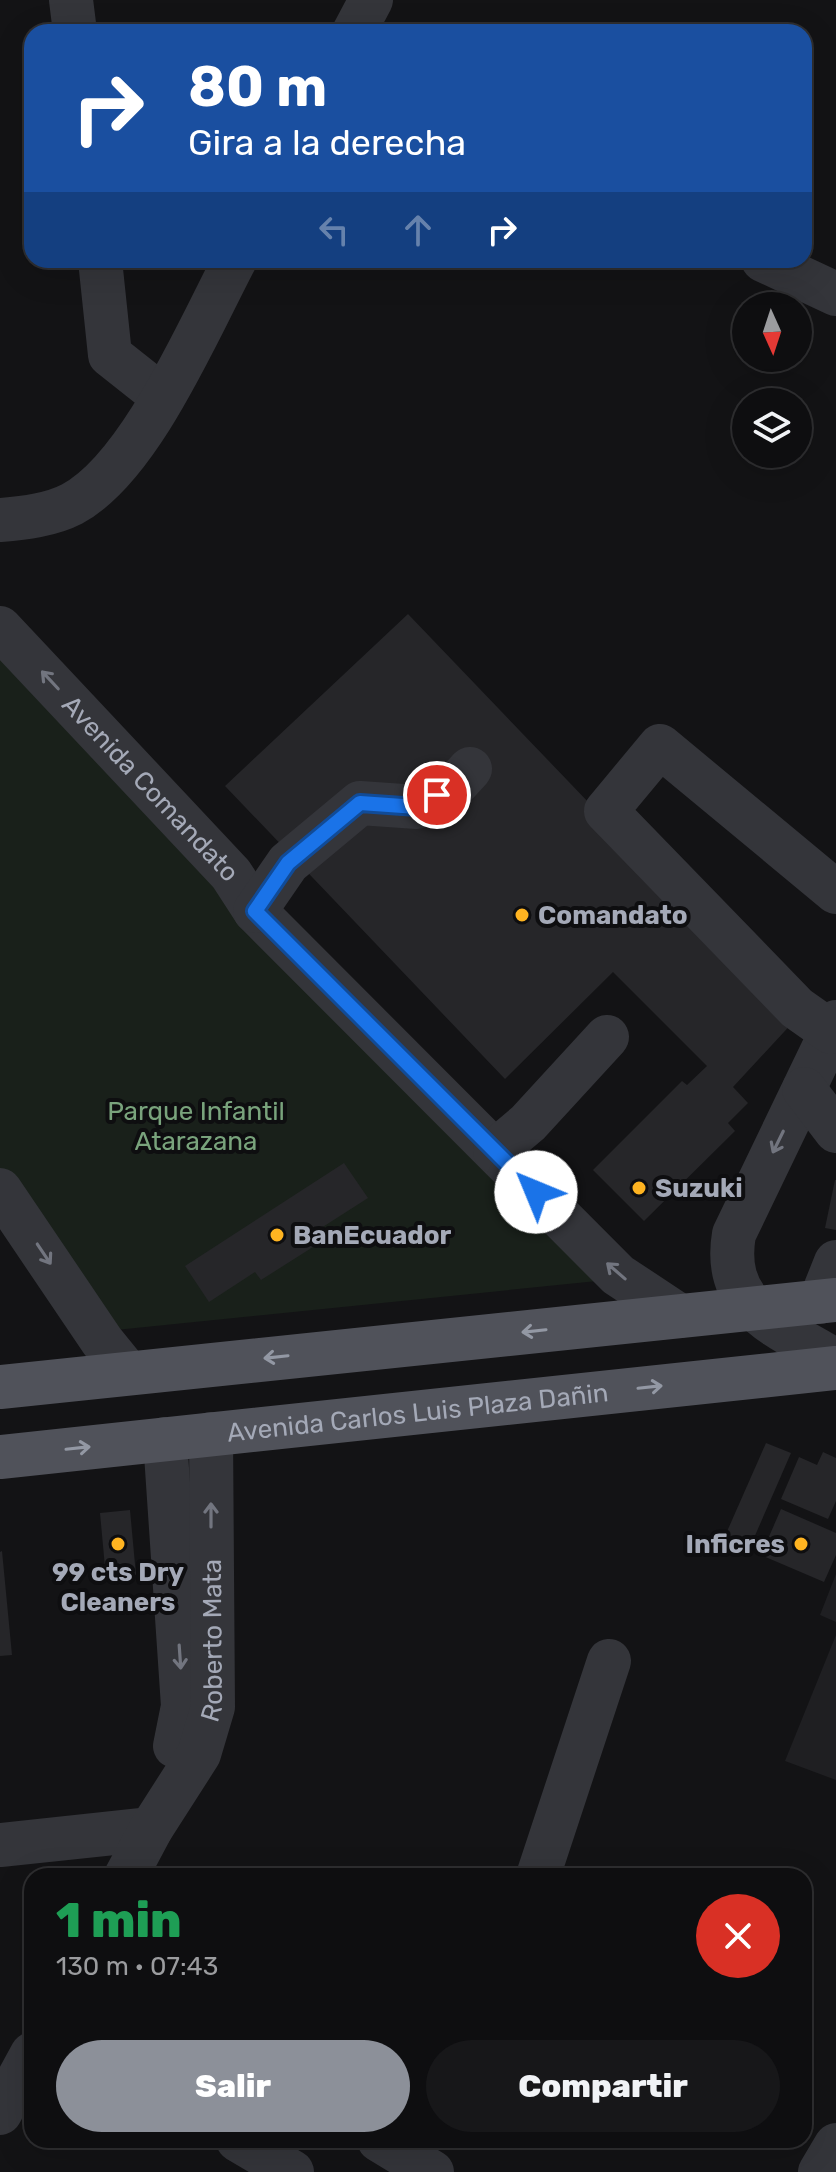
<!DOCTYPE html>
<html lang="es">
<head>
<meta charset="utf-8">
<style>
	:root { --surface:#0e0e10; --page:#171719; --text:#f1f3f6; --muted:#9b9c9f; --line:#2e2e30; --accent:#8c9099 }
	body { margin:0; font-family:Rubik,sans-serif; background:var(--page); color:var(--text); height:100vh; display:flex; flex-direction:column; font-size:30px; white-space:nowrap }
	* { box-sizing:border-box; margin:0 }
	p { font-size:26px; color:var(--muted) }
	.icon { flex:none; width:44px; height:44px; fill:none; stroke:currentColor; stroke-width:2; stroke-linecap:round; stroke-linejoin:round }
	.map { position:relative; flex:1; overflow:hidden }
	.side { position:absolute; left:24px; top:1868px; width:788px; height:280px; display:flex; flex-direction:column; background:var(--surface); border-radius:24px; box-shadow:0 8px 32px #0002,0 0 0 2px var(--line) }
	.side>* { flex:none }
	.banner { position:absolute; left:24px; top:24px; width:788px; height:244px; border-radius:24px; box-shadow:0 8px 32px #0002,0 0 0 2px var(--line); background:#1a4fa0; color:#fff; overflow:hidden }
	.needle { width:52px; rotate:177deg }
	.tools { position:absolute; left:732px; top:292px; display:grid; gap:16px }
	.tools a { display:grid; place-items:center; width:80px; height:80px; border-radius:50%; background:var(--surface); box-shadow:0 8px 32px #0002,0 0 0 2px var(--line); font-size:40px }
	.pin { position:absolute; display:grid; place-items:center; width:68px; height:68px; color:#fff; margin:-34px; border:4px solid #fff; border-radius:50%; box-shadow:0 2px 8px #0007 }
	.me { position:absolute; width:88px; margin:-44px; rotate:315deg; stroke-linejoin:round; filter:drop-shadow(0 0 6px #0008) }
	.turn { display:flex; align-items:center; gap:28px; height:168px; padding:0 32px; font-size:36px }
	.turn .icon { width:104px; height:104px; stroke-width:2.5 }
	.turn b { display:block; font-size:56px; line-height:68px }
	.lanes { display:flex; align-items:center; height:76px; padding:0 32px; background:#0003; justify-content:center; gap:40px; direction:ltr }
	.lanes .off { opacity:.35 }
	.round { display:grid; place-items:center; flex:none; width:84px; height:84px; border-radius:42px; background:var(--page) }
	.headline { display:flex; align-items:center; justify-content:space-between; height:136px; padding:0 32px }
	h1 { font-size:48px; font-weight:800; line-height:60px; color:#1e9e55 }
	.button { display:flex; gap:16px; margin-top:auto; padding:16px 32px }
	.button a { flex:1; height:92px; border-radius:48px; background:var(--accent); color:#fff; font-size:32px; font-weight:800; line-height:92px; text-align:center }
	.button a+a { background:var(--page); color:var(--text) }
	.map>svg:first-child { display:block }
	.built { fill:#1f1f22 }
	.green { fill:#19201a }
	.building { fill:#262629 }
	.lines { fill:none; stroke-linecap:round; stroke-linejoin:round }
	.minor { stroke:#34353a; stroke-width:44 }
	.major { stroke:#50525a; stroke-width:44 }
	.oneway { stroke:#72757f }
	.oneway2 { stroke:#9398a4 }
	.route-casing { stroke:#114b97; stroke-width:20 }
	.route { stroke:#1a73e8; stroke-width:14 }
	.poi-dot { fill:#ffb421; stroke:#0e0e10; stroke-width:3 }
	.labels { text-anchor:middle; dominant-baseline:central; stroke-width:8; stroke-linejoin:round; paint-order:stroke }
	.street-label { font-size:26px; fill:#a4a9b7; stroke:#0e0e10 }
	.poi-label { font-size:26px; font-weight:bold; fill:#a4a9b7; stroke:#0e0e10; text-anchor:start }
	.park-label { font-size:26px; fill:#79a37c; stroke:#0e0e10 }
</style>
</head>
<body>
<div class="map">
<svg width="836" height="2172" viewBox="0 0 836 2172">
	<rect width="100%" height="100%" fill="#131315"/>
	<g class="built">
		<path d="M836 1574V1622L820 1615Z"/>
		<path d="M836 1635V1780L785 1761Z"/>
	</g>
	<path class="green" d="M0 659 617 1279 106 1331 0 1180Z"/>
	<g class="building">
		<path d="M408 614 796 1019 733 1087 748 1103 728 1123 735 1131 644 1221 593 1170 682 1081 687 1085 707 1066 613 972 505 1079 225 786Z"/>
		<path d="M344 1163 368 1198 318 1230 324 1240 261 1280 255 1272 209 1302 185 1266Z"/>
		<path d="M835 1180H836V1230L825 1228Z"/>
		<path d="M766 1443 791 1453 750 1547 725 1536Z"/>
		<path d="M823 1452 836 1458V1501L828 1519 781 1499 799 1457 817 1465Z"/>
		<path d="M781 1509 836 1533V1555L824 1582 761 1555Z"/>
		<path d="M130 1510 136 1575 106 1578 100 1513Z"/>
		<path d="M2 1551 12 1655 0 1656V1552Z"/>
	</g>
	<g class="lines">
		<g class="minor">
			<path d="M71 0 75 32"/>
			<path d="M354 32 371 0"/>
			<path d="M100 260 110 355 163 397"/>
			<path d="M763 260 836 294"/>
			<path d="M0 520C24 518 51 515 72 504 140 468 199 328 235 260"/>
			<path id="s1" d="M0 628 231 874 255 911 618 1275 680 1316"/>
			<path d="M255 911 288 863 360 803 417 807 458 782 470 769"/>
			<path d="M836 1022 734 1234C721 1310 781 1327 836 1361"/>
			<path d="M831 1032 797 1008 606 811 660 746 836 892"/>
			<path d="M804 1089 836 1131"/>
			<path d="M495 1151 528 1123 607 1037"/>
			<path d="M0 1190 102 1341 128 1373"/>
			<path d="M820 1302 836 1262"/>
			<path d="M165 1439 183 1706 175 1746"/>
			<path d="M0 1845 151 1829"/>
			<path id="s2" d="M126 1876 151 1829 199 1754 213 1707 211 1434"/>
			<path d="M538 1876 609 1661"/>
			<path d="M0 2113 32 2054"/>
			<path d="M238 2140 292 2172"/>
			<path d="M379 2140 432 2172"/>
			<path d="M820 2172 836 2145"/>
		</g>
		<g class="major">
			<path d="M0 1387 836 1300"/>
			<path id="s3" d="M0 1457 836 1368"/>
		</g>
	</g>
	<defs><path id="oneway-shaft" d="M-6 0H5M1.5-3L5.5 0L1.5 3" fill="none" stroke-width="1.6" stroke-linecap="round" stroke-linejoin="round" transform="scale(2)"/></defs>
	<g class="oneway">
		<use href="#oneway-shaft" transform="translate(50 680) rotate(-133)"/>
		<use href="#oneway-shaft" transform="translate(778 1142) rotate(116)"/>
		<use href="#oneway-shaft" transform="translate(44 1254) rotate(56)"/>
		<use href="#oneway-shaft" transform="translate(616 1271) rotate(-139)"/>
		<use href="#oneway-shaft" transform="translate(211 1515) rotate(-90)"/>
		<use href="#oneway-shaft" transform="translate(180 1657) rotate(86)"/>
	</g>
	<g class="oneway2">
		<use href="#oneway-shaft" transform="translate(534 1331) rotate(174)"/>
		<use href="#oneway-shaft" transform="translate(276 1357) rotate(174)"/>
		<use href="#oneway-shaft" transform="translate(650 1387) rotate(-6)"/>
		<use href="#oneway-shaft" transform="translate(78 1448) rotate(-6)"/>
	</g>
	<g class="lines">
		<defs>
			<path id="route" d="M437 795 417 807 360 803 288 863 255 911 536 1192"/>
		</defs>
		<use href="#route" class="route-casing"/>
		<use href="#route" class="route"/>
	</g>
	<g class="poi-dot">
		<circle cx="522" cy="915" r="8"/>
		<circle cx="639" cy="1188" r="8"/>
		<circle cx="277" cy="1235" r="8"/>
		<circle cx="118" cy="1544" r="8"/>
		<circle cx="801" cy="1544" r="8"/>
	</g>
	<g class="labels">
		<g class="street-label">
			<text stroke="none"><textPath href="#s1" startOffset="220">Avenida Comandato</textPath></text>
			<text stroke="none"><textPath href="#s3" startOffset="420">Avenida Carlos Luis Plaza Dañin</textPath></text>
			<text stroke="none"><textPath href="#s2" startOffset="258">Roberto Mata</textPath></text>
		</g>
		<g class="poi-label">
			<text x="538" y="915">Comandato</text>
			<text x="655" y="1188">Suzuki</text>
			<text x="293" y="1235">BanEcuador</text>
			<text x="785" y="1544" text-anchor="end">Inficres</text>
			<text x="118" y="1572" text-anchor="middle">99 cts Dry<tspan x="118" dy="30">Cleaners</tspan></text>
		</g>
		<g class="park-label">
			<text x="196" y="1111">Parque Infantil<tspan x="196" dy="30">Atarazana</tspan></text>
		</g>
	</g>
</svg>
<div class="tools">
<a><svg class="needle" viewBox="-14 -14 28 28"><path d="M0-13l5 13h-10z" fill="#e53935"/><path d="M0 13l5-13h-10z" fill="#9b9c9f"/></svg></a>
<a><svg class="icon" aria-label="layers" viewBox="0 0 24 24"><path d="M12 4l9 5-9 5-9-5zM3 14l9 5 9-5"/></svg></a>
</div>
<div class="pin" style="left:437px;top:795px;background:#d93025"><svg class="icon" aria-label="arrive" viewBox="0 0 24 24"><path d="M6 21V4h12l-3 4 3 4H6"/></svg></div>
<svg class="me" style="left:536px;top:1192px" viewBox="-20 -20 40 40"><circle r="19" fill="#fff"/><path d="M0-13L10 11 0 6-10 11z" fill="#1a73e8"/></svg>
<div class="banner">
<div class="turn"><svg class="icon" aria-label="right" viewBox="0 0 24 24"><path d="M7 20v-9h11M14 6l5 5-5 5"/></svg><div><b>80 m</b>Gira a la derecha</div></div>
<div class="lanes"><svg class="icon off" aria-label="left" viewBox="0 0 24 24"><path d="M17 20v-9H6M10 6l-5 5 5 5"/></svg><svg class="icon off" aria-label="ahead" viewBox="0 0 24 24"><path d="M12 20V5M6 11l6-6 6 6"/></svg><svg class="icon" aria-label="right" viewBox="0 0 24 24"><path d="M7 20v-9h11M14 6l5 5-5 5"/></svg></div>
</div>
<section class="side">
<div class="headline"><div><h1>1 min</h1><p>130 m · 07:43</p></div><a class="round" style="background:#d93025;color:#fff"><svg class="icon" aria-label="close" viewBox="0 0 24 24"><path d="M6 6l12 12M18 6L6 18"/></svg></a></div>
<div class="button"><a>Salir</a><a>Compartir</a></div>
</section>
</div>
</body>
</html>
